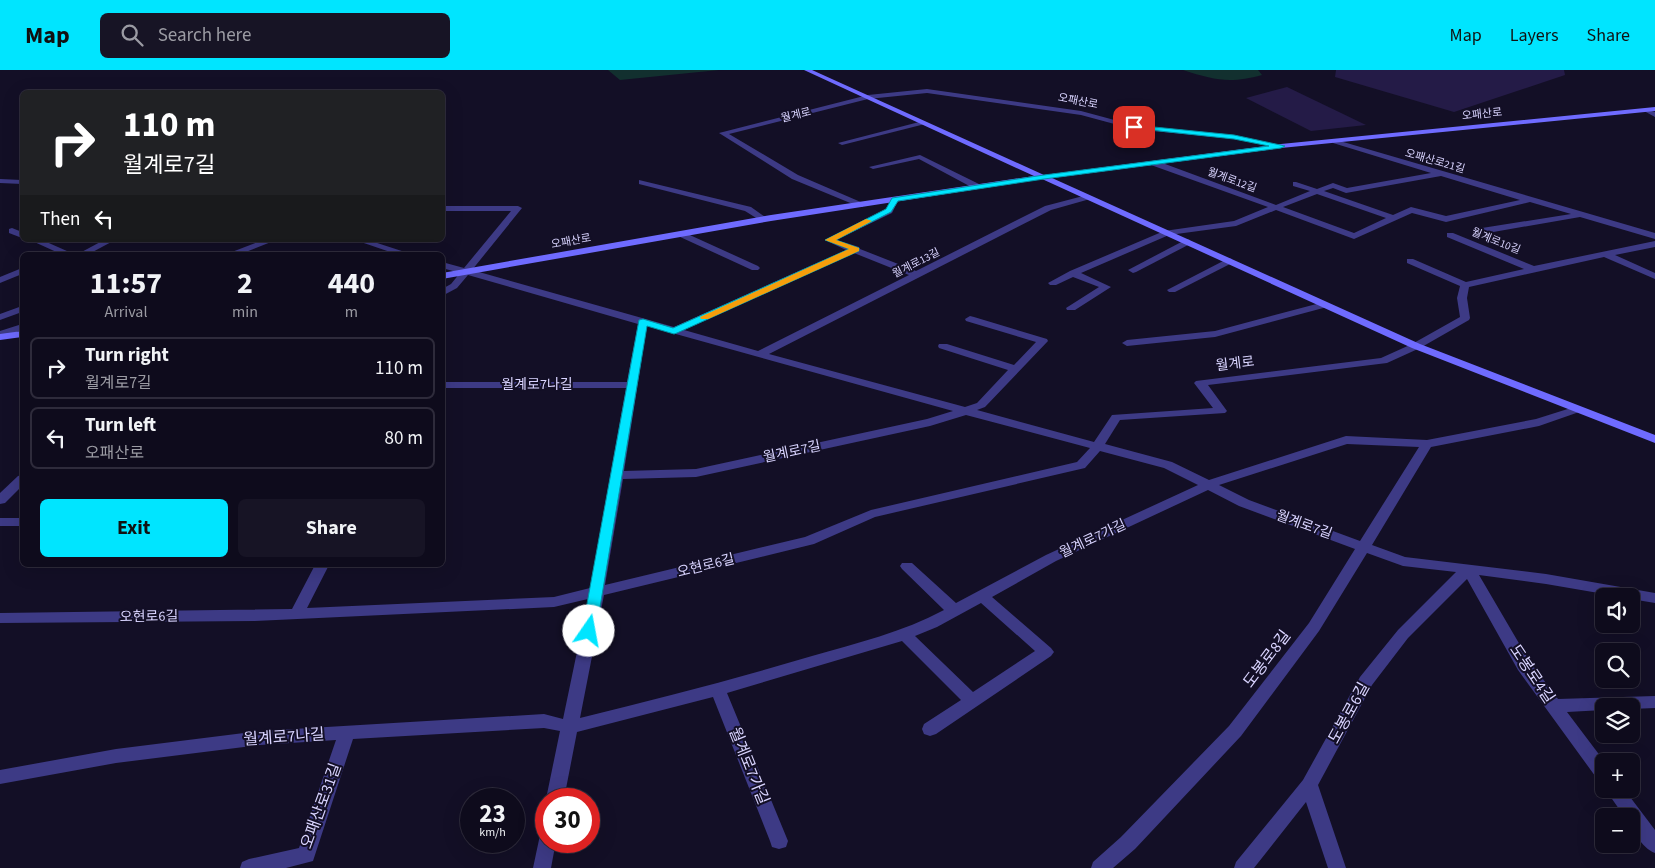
<!DOCTYPE html>
<html lang="en">
<head>
<meta charset="utf-8">
<style>
	:root { --surface:#0e0b1c; --page:#171425; --text:#f1f3f6; --muted:#9b9ba3; --line:#2e2b3b; --accent:#00e5ff }
	body { margin:0; font-family:"Source Sans 3","Noto Sans KR",sans-serif; background:var(--page); color:var(--text); height:100vh; display:flex; flex-direction:column; font-size:19px; white-space:nowrap }
	* { box-sizing:border-box; margin:0 }
	p { font-size:16px; color:var(--muted) }
	.icon { flex:none; width:28px; height:28px; fill:none; stroke:currentColor; stroke-width:2; stroke-linecap:round; stroke-linejoin:round }
	.map { position:relative; flex:1; overflow:hidden }
	.drawer { position:absolute; left:20px; top:182px; width:425px; height:315px; display:flex; flex-direction:column; background:var(--surface); border-radius:8px; box-shadow:0 5px 20px #0002,0 0 0 1px var(--line) }
	.drawer>* { flex:none }
	.top-card { position:absolute; left:20px; top:20px; width:425px; height:152px; border-radius:8px; box-shadow:0 5px 20px #0002,0 0 0 1px var(--line); background:#202124; color:#fff; overflow:hidden }
	.fabs { position:absolute; left:1595px; top:518px; display:grid; gap:10px }
	.fabs a { display:grid; place-items:center; width:45px; height:45px; border-radius:8px; background:var(--surface); box-shadow:0 5px 20px #0002,0 0 0 1px var(--line); font-size:25px }
	.speed { position:absolute; left:460px; top:718px; display:flex; gap:10px; font-size:25px; font-weight:700; text-align:center }
	.speed>* { display:grid; place-content:center; width:65px; height:65px; border-radius:50%; background:var(--surface); box-shadow:0 5px 20px #0002,0 0 0 1px var(--line); line-height:1 }
	.speed small { font-size:12px; font-weight:400 }
	.speed .limit { border:8px solid #d22; background:#fff; color:#111 }
	.pin { position:absolute; display:grid; place-items:center; width:42px; height:42px; color:#fff; margin:-21px; border-radius:10px; box-shadow:0 2px 8px #0006 }
	.me { position:absolute; width:55px; margin:-28px; rotate:12deg; stroke-linejoin:round; filter:drop-shadow(0 0 4px #0008) }
	.turn { display:flex; align-items:center; gap:18px; height:105px; padding:0 20px; font-size:22px }
	.turn .icon { width:65px; height:65px; stroke-width:2.5 }
	.turn b { display:block; font-size:35px; line-height:42px }
	.then { display:flex; align-items:center; height:48px; padding:0 20px; background:#0003; gap:10px; font-size:19px }
	.eta { display:flex; justify-content:space-evenly; align-items:center; height:85px; text-align:center }
	.eta b { font-size:30px; font-weight:700; line-height:35px }
	.action { display:flex; gap:10px; margin-top:auto; padding:10px 20px }
	.action a { flex:1; height:58px; border-radius:8px; background:var(--accent); color:#111; font-size:20px; font-weight:700; line-height:58px; text-align:center }
	.action a+a { background:var(--page); color:var(--text) }
	ul { padding:0; list-style:none }
	li { display:flex; align-items:center; gap:15px; height:62px; margin:0 10px 8px; padding:0 10px; border:2px solid var(--line); border-radius:8px }
	li div { flex:1 }
	li b { display:block; font-size:19px }
	li em { font-style:normal }
	header { display:flex; align-items:center; gap:30px; box-sizing:border-box; height:70px; padding:0 25px; background:var(--accent); color:#111 }
	header strong { font-size:24px }
	nav { display:flex; gap:28px; margin-inline-start:auto; font-size:18px }
	.search { width:350px; height:45px; background:var(--page); display:flex; align-items:center; gap:12px; box-sizing:border-box; padding:0 18px; border-radius:8px; color:var(--muted); font-size:19px }
	.map>svg:first-child { display:block }
	.green { fill:#12302f }
	.building { fill:#241b47 }
	.lines { fill:none; stroke-linecap:round; stroke-linejoin:round }
	.street { fill:#3d3a85; fill-rule:evenodd }
	.secondary { fill:#6f6bff; fill-rule:evenodd }
	.route { fill:#00e5ff; stroke:#0095a6 }
	.slow { fill:#f59e0b }
	.labels { text-anchor:middle; dominant-baseline:central; stroke-width:4; stroke-linejoin:round; paint-order:stroke }
	.far-street-label { font-size:11px; fill:#d9d4ff; stroke:#130f26 }
	.street-label { font-size:14px; fill:#d9d4ff; stroke:#130f26 }
	.near-street-label { font-size:16px; fill:#d9d4ff; stroke:#130f26 }
</style>
</head>
<body>
<header>
<strong>Map</strong>
<div class="search"><svg class="icon" aria-label="search" viewBox="0 0 24 24"><circle cx="10" cy="10" r="6"/><path d="M15 15l6 6"/></svg>Search here</div>
<nav><a>Map</a><a>Layers</a><a>Share</a></nav>
</header>
<div class="map">
<svg width="1655" height="798" viewBox="0 0 1655 798">
	<rect width="100%" height="100%" fill="#130f26"/>
	<g class="green">
		<path d="M608 0H719L620 10Z"/>
		<path d="M1183 0H1258L1262 5C1230 14 1214 10 1183 0Z"/>
	</g>
	<g class="building">
		<path d="M1336 0H1564L1565 5 1454 42 1335 7Z"/>
		<path d="M1287 17 1366 55 1311 61 1246 28Z"/>
	</g>
	<g class="lines">
		<g class="street">
			<path d="M927 19 1081 41 1133 55 1234 65 1285 76 1281 78 1234 69 1133 59 1081 45 927 23 868 29 729 64 798 105 863 133V137H860L792 109 719 63 868 25Z"/>
			<path d="M1644 39 1655 42V47L1644 41Z"/>
			<path d="M923 51 926 53 925 54 842 75 838 73Z"/>
			<path d="M1333 69 1655 163V169L1580 147 1482 164 1478 161 1482 158 1571 144 1530 132 1446 152 1412 143 1354 169 1276 140 1236 156 1169 165 1081 203 1111 217 1075 240H1067L1066 238 1099 217 1073 207 1056 215H1050L1048 213 1070 201 1164 161 1234 151 1268 137 1151 95V91H1157L1276 135 1310 121 1293 116V112H1296L1317 119 1333 113 1347 118 1431 103 1333 73ZM1441 106 1520 130 1446 146 1411 137 1393 145 1324 121 1333 118 1346 123ZM1317 124 1386 148 1354 163 1283 137Z"/>
			<path d="M920 85 981 115 982 117 975 119 919 89 873 99 869 97Z"/>
			<path d="M0 109 22 110V114L0 113Z"/>
			<path d="M639 110 751 137 768 149 761 151 745 141 639 114Z"/>
			<path d="M1087 125 1091 127 1090 129 1051 140 769 284 965 337 977 333 1008 300 939 278 938 276 939 274H947L1014 295 1036 272 966 251 965 249 970 246 974 247 1047 269 1048 271 985 337 977 340 1094 372 1112 345 1213 338 1194 313 1196 311 1381 288 1412 274 1460 247 1457 228 1460 216 1407 193V189H1413L1466 212 1524 199 1447 167V163H1453L1534 196 1655 171V177L1615 185 1655 203V209L1604 187 1469 217 1467 228 1470 248 1469 250 1420 278 1387 293 1208 315 1227 341 1225 343 1120 350 1105 374 1172 392 1209 410 1346 366 1427 370 1536 349 1574 337H1582L1584 339 1582 341 1539 356 1431 377 1372 475 1405 487 1546 504 1655 523V533L1631 529V526H1616L1546 514 1479 505 1530 592 1558 629 1655 626V638L1631 639V636H1604V640L1567 642 1604 691V712L1598 710 1518 600 1467 509 1408 568 1372 615 1318 715 1346 798H1328L1306 732 1254 798H1234L1236 792 1303 710 1360 607 1398 560 1456 502 1403 496 1367 483 1319 561 1241 666 1135 779 1113 798H1091L1093 792 1121 767 1229 656 1309 553 1355 479 1239 436 1208 420 1056 491 992 527 1051 578 1054 582 1051 586 936 664 930 666 924 664 922 659 924 654 961 630 902 571 727 623 788 771 786 777 779 779 772 777 770 771 713 627 577 662 564 729H546L560 661 544 658 353 669 313 791 286 798H240L242 792 249 789 299 778 336 670 260 675 116 693 0 714V700L116 679 260 661 544 644 563 649 588 529 554 537 255 551 0 553V543L292 539 315 495H329L307 538 554 527 590 518 626 318H442V312H627L638 254 468 205 457 218 442 226V219L451 214 460 203 442 198V192L464 198 511 141H442V136H518L522 138 472 200 674 257 846 180 825 170 886 139 892 127 899 129 892 143 836 170 859 177 860 179 916 201 1045 136ZM854 183 909 205 758 281 684 260ZM647 256 953 341 927 349 696 399 624 401ZM966 345 1090 378 1077 392 871 440 805 467 605 515 623 409 696 407 930 356ZM1347 374 1419 377 1360 471 1249 430 1219 415ZM1100 381 1164 398 1198 415 1046 485 956 533 912 493H902L900 496 902 499 944 540C903 562 857 573 812 586 735 609 658 629 580 648L604 525 814 474 875 447 1085 398ZM981 533 1035 581 973 622 915 566 937 557Z"/>
			<path d="M12 158 22 162V168L9 163V159Z"/>
			<path d="M681 161 758 196 760 198 758 200H752L678 166 677 164Z"/>
			<path d="M1187 169 1190 170V174L1136 202 1133 203 1128 200Z"/>
			<path d="M30 170H42L76 185 104 170H115L87 185H63Z"/>
			<path d="M263 170H276L238 185H224Z"/>
			<path d="M355 170H368L414 185H399Z"/>
			<path d="M1229 188 1232 189V193L1175 222H1169L1167 220Z"/>
			<path d="M22 198V204L0 213V207Z"/>
			<path d="M1324 232 1329 235 1327 237 1215 267 1127 276 1122 273 1127 270 1215 261Z"/>
			<path d="M22 236V242L0 250V244Z"/>
			<path d="M22 254V260L0 268V261Z"/>
			<path d="M22 405V416L5 433 0 434V423L18 406Z"/>
			<rect x="0" y="448" width="22" height="8"/>
			<path d="M1605 719H1624L1655 760V783C1642 778 1631 760 1631 746H1624Z"/>
			<path d="M546 763V771H556L551 798H533L540 765Z"/>
		</g>
		<g class="secondary">
			<path d="M804 0H812L1044 105 1281 74 1655 37V41L1281 78 1052 108 1420 274 1655 365V373L1412 278 1042 109 771 151 442 209V203L771 145 1034 106Z"/>
			<path d="M22 261V267L0 270V264Z"/>
		</g>
	</g>
	<path class="route" d="M1134 55 1234 65 1285 76 1281 78 1044 109 898 131 891 142 836 170 859 178V181L677 263 674 264 647 256 596 561 594 564H584L582 561 639 250 643 249 673 258 849 179 825 170 886 139 892 128 1044 105 1269 76 1234 69 1131 58 1130 57Z"/>
	<path class="slow" d="M866 149 872 151 836 170 859 178V181L708 249H701L700 247 849 179 825 170Z"/>
	<g class="labels">
		<g class="far-street-label">
			<text transform="translate(1078 31) rotate(11)">오패산로</text>
			<text transform="translate(1482 44) rotate(-6)">오패산로</text>
			<text transform="translate(796 45) rotate(-14)">월계로</text>
			<text transform="translate(1435 91) rotate(16)">오패산로21길</text>
			<text transform="translate(1232 110) rotate(20)">월계로12길</text>
			<text transform="translate(571 171) rotate(-10)">오패산로</text>
			<text transform="translate(1496 171) rotate(22)">월계로10길</text>
			<text transform="translate(916 193) rotate(-27)">월계로13길</text>
		</g>
		<g class="street-label">
			<text transform="translate(1235 294) rotate(-7)">월계로</text>
			<text x="537" y="315">월계로7나길</text>
			<text transform="translate(792 382) rotate(-12)">월계로7길</text>
			<text transform="translate(1304 455) rotate(20)">월계로7길</text>
			<text transform="translate(1093 469) rotate(-25)">월계로7가길</text>
			<text transform="translate(706 496) rotate(-14)">오현로6길</text>
			<text transform="translate(149 547) rotate(-1)">오현로6길</text>
		</g>
		<g class="near-street-label">
			<text transform="translate(1267 589) rotate(-53)">도봉로8길</text>
			<text transform="translate(1532 604) rotate(56)">도봉로4길</text>
			<text transform="translate(1349 643) rotate(-61)">도봉로6길</text>
			<text transform="translate(284 667) rotate(-4)">월계로7나길</text>
			<text transform="translate(749 696) rotate(68)">월계로7가길</text>
			<text transform="translate(321 736) rotate(-70)">오패산로31길</text>
		</g>
	</g>
</svg>
<div class="fabs">
<a><svg class="icon" aria-label="sound" viewBox="0 0 24 24"><path d="M4 9h4l5-4v14l-5-4H4zM17 9q2 3 0 6"/></svg></a>
<a><svg class="icon" aria-label="search" viewBox="0 0 24 24"><circle cx="10" cy="10" r="6"/><path d="M15 15l6 6"/></svg></a>
<a><svg class="icon" aria-label="layers" viewBox="0 0 24 24"><path d="M12 4l9 5-9 5-9-5zM3 14l9 5 9-5"/></svg></a>
<a>+</a>
<a>−</a>
</div>
<div class="speed"><div>23<small>km/h</small></div><div class="limit">30</div></div>
<div class="pin" style="left:1134px;top:57px;background:#d93025"><svg class="icon" aria-label="arrive" viewBox="0 0 24 24"><path d="M6 21V4h12l-3 4 3 4H6"/></svg></div>
<svg class="me" style="left:589px;top:561px" viewBox="-20 -20 40 40"><circle r="19" fill="#fff"/><path d="M0-13L10 11 0 6-10 11z" fill="#00e5ff"/></svg>
<div class="top-card">
<div class="turn"><svg class="icon" aria-label="right" viewBox="0 0 24 24"><path d="M7 20v-9h11M14 6l5 5-5 5"/></svg><div><b>110 m</b>월계로7길</div></div>
<div class="then">Then<svg class="icon" aria-label="left" viewBox="0 0 24 24"><path d="M17 20v-9H6M10 6l-5 5 5 5"/></svg></div>
</div>
<section class="drawer">
<div class="eta">
<div><b>11:57</b><p>Arrival</p></div>
<div><b>2</b><p>min</p></div>
<div><b>440</b><p>m</p></div>
</div>
<ul>
<li><svg class="icon" aria-label="right" viewBox="0 0 24 24"><path d="M7 20v-9h11M14 6l5 5-5 5"/></svg><div><b>Turn right</b><p>월계로7길</p></div><em>110 m</em></li>
<li><svg class="icon" aria-label="left" viewBox="0 0 24 24"><path d="M17 20v-9H6M10 6l-5 5 5 5"/></svg><div><b>Turn left</b><p>오패산로</p></div><em>80 m</em></li>
</ul>
<div class="action"><a>Exit</a><a>Share</a></div>
</section>
</div>
</body>
</html>
